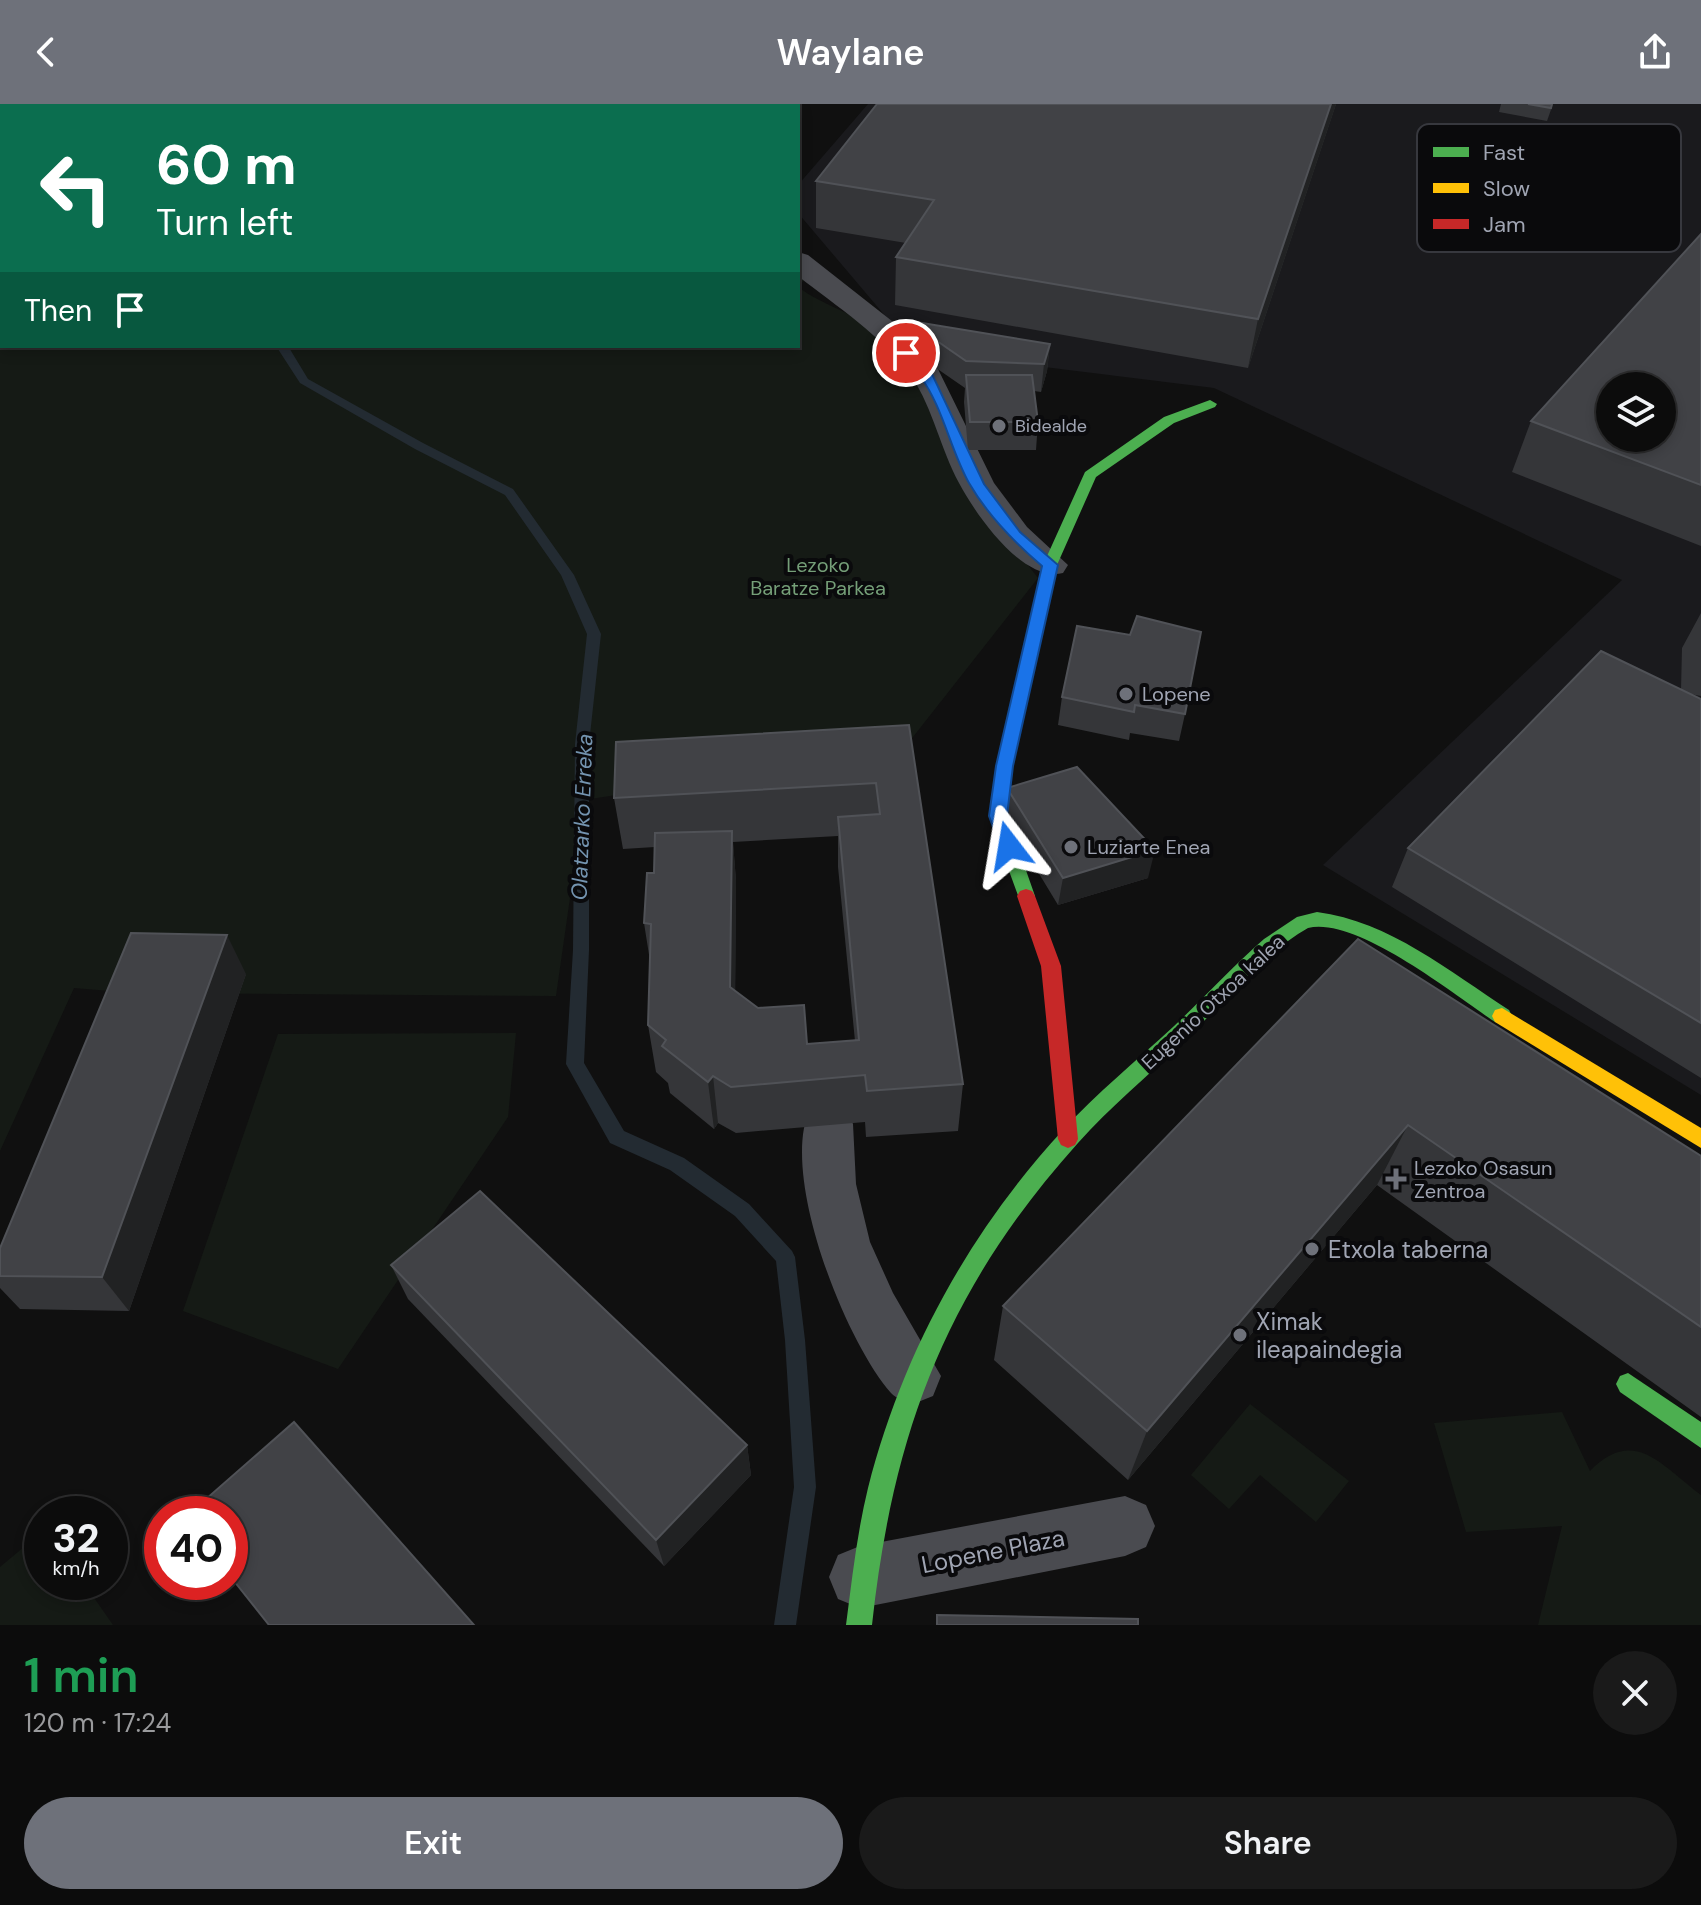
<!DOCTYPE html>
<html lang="en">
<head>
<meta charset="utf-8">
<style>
	:root { --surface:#0c0c0c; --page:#1a1a1a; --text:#f1f3f6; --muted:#9a9b9d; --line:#2c2c2d; --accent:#6e717a }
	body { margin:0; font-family:"DM Sans",sans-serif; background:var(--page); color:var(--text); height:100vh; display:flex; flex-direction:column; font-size:30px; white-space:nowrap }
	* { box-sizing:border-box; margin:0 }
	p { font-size:26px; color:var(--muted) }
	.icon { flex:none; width:44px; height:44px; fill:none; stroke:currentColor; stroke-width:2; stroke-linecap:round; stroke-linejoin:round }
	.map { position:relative; height:1521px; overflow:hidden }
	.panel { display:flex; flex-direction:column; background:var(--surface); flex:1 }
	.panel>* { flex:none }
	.guide { position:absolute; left:0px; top:0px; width:800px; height:244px; box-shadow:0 4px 12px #0003,0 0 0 2px var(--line); background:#0b6e4f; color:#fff; overflow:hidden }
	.controls { position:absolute; left:1596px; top:268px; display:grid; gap:16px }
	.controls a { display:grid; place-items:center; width:80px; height:80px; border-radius:50%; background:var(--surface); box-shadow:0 4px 12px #0003,0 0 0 2px var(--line); font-size:40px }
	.speed { position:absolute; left:24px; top:1392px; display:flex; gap:16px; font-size:40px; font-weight:700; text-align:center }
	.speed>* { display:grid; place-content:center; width:104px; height:104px; border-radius:50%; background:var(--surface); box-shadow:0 4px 12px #0003,0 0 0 2px var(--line); line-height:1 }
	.speed small { font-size:20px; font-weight:400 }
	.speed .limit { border:12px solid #d22; background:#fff; color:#111 }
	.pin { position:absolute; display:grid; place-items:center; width:68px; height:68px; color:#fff; margin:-34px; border:4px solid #fff; border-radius:50%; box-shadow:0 2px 8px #0007 }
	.me { position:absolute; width:88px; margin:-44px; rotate:346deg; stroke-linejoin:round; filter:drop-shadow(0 0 6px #0008) }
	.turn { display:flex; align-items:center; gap:28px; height:168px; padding:0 24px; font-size:36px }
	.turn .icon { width:104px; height:104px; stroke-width:2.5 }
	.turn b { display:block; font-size:56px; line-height:68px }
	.then { display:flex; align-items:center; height:76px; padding:0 24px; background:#0003; gap:16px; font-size:30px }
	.round { display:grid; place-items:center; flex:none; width:84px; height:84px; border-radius:42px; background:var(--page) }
	.head { display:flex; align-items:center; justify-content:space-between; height:136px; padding:0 24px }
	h1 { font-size:48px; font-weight:600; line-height:60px; color:#1e9e55 }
	.action { display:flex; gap:16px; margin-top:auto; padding:16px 24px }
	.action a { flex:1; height:92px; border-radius:48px; background:var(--accent); color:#fff; font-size:32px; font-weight:600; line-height:92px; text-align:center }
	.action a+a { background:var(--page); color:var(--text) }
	header { display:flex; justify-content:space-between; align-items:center; height:104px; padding:0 24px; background:var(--accent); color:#fff; font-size:36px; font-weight:600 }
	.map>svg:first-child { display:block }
	.built { fill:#1a1a1d; fill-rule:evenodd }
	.green { fill:#151a15 }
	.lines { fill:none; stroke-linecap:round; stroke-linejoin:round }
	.stream { fill:#232b32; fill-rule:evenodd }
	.lane { fill:#4a4b50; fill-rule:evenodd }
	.street { fill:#4a4b50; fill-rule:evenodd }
	.fast { fill:#4caf50; fill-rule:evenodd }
	.slow { fill:#ffc107; fill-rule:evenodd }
	.jam { fill:#c62828; fill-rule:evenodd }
	.wall { fill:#353639; fill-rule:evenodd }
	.shaded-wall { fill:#212223 }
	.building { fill:#414246; stroke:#505257; stroke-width:2; fill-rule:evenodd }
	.route { fill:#1a73e8; stroke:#114b97; stroke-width:2 }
	.poi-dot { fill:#6e717a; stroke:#0a0a0c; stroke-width:3 }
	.labels { text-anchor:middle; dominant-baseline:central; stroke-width:8; stroke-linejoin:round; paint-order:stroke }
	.far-poi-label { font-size:18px; fill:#a0a5b3; stroke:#0a0a0c; text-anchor:start }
	.park-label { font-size:20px; fill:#759f78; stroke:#0a0a0c }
	.poi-label { font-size:20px; fill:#a0a5b3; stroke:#0a0a0c; text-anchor:start }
	.street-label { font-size:20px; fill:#a0a5b3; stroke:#0a0a0c }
	.water-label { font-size:22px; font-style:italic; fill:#7494b0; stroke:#0a0a0c }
	.near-poi-label { font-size:24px; fill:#a0a5b3; stroke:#0a0a0c; text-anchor:start }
	.near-street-label { font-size:24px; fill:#a0a5b3; stroke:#0a0a0c }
	.key { fill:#0a0a0c; stroke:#37383e; stroke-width:2 }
	.key-label { font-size:22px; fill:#a0a5b3 }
</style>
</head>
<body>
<header><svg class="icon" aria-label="back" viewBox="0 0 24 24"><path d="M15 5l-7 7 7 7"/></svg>Waylane<svg class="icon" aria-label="share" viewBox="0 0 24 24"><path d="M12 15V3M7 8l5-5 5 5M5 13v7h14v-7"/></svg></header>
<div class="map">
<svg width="1701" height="1521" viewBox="0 0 1701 1521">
	<rect width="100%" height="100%" fill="#101010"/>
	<path class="built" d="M868 0H1701V991L1323 761 1622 476 1214 284 915 247 798 109V81ZM1610 282H1662V334H1610Z"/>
	<g class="green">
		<path d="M0 0H723L2 2V242H798V167L806 174 798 183C825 203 856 209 883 231 918 259 944 340 967 380 986 413 1015 443 1038 474L902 647 584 696 556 892 134 889 74 884 0 1047Z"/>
		<path d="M516 929 508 1013 338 1265 183 1207 278 930Z"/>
		<path d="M1250 1300 1349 1377 1316 1418 1260 1371 1229 1405 1191 1371Z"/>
		<path d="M1562 1308 1590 1367C1634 1322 1661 1361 1701 1391V1521H1538L1562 1422 1466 1428 1434 1319Z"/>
		<path d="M42 1428V1478H83L113 1521H0V1463Z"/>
	</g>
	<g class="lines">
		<g class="stream">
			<rect x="243" y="0" width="10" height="2"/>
			<path d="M276 242H288L308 275 423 339 513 385 574 471 601 530 589 640V846L584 959 624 1027 684 1054 749 1100 792 1147 795 1153 805 1236 816 1383 796 1521H774L794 1383 785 1236 776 1157 735 1112 670 1066 610 1039 566 960 573 846 575 640 587 530 561 471 505 391 415 345 300 279Z"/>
		</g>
		<path class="lane" d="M659 0H673L674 2H660Z"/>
		<g class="street">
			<path d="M798 148 808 151 897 221 937 263 994 379 1027 423 1068 461 1063 469C1023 479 976 411 959 379 941 346 933 305 912 273 884 233 836 202 798 172Z"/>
			<path d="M828 998 846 1005 853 1020 856 1080 870 1138 893 1189 941 1272 933 1292 913 1300C906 1297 896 1295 891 1289 845 1237 779 1070 810 1005Z"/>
			<path d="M1125 1392 1146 1401 1155 1422 1146 1443 1125 1452 860 1504 838 1495 829 1473 838 1451 860 1442Z"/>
		</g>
		<g class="fast">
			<path d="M1210 296 1217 300 1215 303 1174 319 1096 373 1057 461 1012 662 1007 712 1035 792 1032 797H1020L989 712 996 662 1043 461 1085 368 1164 313Z"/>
			<path d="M1317 808C1389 817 1450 868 1509 906L1512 912 1509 918 1502 920 1495 918C1455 891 1356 812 1308 824 1259 852 1223 900 1183 938 1148 972 1110 1003 1078 1039 946 1186 893 1328 872 1521H846C852 1475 857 1429 868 1384 902 1250 969 1128 1063 1026 1097 989 1136 957 1173 923 1204 894 1232 863 1264 835L1297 813Z"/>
			<path d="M1628 1269 1701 1318V1344L1620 1288 1616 1280 1620 1272Z"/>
		</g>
		<path class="slow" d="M1502 904 1701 1024V1044L1495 918 1492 912 1495 906Z"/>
		<path class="jam" d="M1026 785 1032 787 1035 792 1061 862 1078 1035 1075 1041 1068 1044 1061 1041 1058 1035 1041 862 1017 792 1020 787Z"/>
	</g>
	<g class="wall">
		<path d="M877 0H1336L1248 264 895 201 896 153 906 139 816 124V77Z"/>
		<path d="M1501 0H1553L1547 17 1499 8Z"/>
		<path d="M1478 36 1539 58 1535 71 1471 61Z"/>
		<path d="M1701 130V442L1512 368 1531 317Z"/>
		<path d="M914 221 1050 240 1047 267 1041 288 1034 287 1038 318 1036 346H968L964 298 965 284 913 248Z"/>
		<path d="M1701 509V592L1690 590 1701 595V974L1392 783 1408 744 1681 586 1682 544Z"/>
		<path d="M1077 522 1185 610 1179 637 1130 629 1129 636 1058 621 1062 593Z"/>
		<path d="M909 621 963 980 958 1027 866 1033 865 1018 736 1029 718 1019 714 1025 670 989 668 979 656 968 648 921 650 857 644 819 654 769 655 743 623 745 614 694ZM838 732V763L855 937 807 940 735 887 736 777 733 738Z"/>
		<path d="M1007 684 1148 774 1058 801 1004 712Z"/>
		<path d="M1358 835 1701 1052V1313L1377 1081 1128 1376 994 1256 1003 1202Z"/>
		<path d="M246 870 129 1207 20 1205 0 1184V1144Z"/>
		<path d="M391 1161 747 1341 751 1371 664 1462 408 1195Z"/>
	</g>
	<g class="shaded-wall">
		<path d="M1331 0H1336L1248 264 1258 215Z"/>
		<path d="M1050 240 1047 267 1041 288 1044 260Z"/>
		<path d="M732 727 736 777 735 932 730 883Z"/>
		<path d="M1155 746 1148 774 1058 801 1063 774Z"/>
		<path d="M227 831 246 870 129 1207 102 1173Z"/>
		<path d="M713 972 718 1019 714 1025 708 978Z"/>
		<path d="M1408 1021 1377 1081 1128 1376 1147 1327Z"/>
		<path d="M747 1341 751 1371 664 1462 656 1436Z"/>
	</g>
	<g class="building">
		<path d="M877 0H1331L1258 215 896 153 934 96 816 77Z"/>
		<path d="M1528 0H1552L1551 4Z"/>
		<path d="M1701 130V381L1531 317ZM1610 282H1662V334H1610Z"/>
		<path d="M916 218 1050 240 1044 260 966 257 914 221Z"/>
		<path d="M966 271H1032L1038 318H970Z"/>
		<path d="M1137 512 1201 528 1185 610 1135 601 1134 608 1062 593 1077 522 1130 531Z"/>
		<path d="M1601 547 1701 595V919L1408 744Z"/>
		<path d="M909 621 963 980 867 987 865 971 731 983 713 972 708 978 662 942 666 936 648 921 651 820 644 819 647 769H654L655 729 732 727 730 883 758 904 804 901 807 940 859 936 838 713 880 710 876 679 614 694 616 638Z"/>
		<path d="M1077 663 1155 746 1063 774 1007 684Z"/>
		<path d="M131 829 227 831 102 1173 0 1172V1144Z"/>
		<path d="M1358 835 1701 1052V1223L1408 1021 1147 1327 1003 1202Z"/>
		<path d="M480 1087 747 1341 656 1436 391 1161Z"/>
		<path d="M294 1318 474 1521H269L230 1472V1410H189Z"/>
		<path d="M937 1511 1138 1515V1521H937Z"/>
	</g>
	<path class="route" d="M901 246H910L932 270 984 380 1020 428 1058 461 1013 662 1007 712 1018 742 1009 749 1000 742 989 712 996 662 1042 462C1014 438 988 412 969 379 950 345 943 303 920 272 914 264 906 257 899 249Z"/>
	<g class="poi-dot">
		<circle cx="999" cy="322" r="8"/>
		<circle cx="1126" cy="590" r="8"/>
		<circle cx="1071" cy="743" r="8"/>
		<path d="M1392 1063h8v8h8v8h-8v8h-8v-8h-8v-8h8z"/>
		<circle cx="1312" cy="1145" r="8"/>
		<circle cx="1240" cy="1231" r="8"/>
	</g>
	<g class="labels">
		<g class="far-poi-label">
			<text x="1015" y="322">Bidealde</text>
		</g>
		<g class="park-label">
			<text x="818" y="461">Lezoko<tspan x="818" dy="23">Baratze Parkea</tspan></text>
		</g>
		<g class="poi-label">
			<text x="1142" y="590">Lopene</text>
			<text x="1087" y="743">Luziarte Enea</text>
			<text x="1414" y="1064">Lezoko Osasun<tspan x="1414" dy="23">Zentroa</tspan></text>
		</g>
		<g class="street-label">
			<text transform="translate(1213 898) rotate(-43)">Eugenio Otxoa kalea</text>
		</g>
		<g class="water-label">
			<text transform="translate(582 713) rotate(-88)">Olatzarko Erreka</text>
		</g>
		<g class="near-poi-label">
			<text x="1328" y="1145">Etxola taberna</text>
			<text x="1256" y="1217">Ximak<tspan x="1256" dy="28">ileapaindegia</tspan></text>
		</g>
		<g class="near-street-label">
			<text transform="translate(993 1447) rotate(-11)">Lopene Plaza</text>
		</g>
	</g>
	<rect x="1417" y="20" width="264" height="128" rx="12" class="key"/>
	<rect x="1433" y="43" width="36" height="10" fill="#4caf50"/>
	<rect x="1433" y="79" width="36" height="10" fill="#ffc107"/>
	<rect x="1433" y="115" width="36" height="10" fill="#c62828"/>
	<g class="key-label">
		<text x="1483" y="56">Fast</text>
		<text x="1483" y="92">Slow</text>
		<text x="1483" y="128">Jam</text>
	</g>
</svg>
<div class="controls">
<a><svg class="icon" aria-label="layers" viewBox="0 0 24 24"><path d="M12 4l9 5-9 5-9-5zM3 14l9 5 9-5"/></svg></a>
</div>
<div class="speed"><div>32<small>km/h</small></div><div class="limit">40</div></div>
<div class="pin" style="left:906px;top:249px;background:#d93025"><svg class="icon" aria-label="arrive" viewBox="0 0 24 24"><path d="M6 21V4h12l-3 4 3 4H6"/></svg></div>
<svg class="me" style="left:1009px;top:742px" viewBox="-20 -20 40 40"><path d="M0-17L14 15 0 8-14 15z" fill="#1a73e8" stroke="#fff" stroke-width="4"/></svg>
<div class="guide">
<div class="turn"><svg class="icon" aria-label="left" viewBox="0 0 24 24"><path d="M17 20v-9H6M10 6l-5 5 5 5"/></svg><div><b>60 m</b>Turn left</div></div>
<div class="then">Then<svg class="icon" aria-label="arrive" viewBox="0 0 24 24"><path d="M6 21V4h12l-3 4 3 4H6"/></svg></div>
</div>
</div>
<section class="panel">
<div class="head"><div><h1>1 min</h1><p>120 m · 17:24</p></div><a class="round"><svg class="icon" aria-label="close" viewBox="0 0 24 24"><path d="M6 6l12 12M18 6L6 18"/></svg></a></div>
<div class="action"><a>Exit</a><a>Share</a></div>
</section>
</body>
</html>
